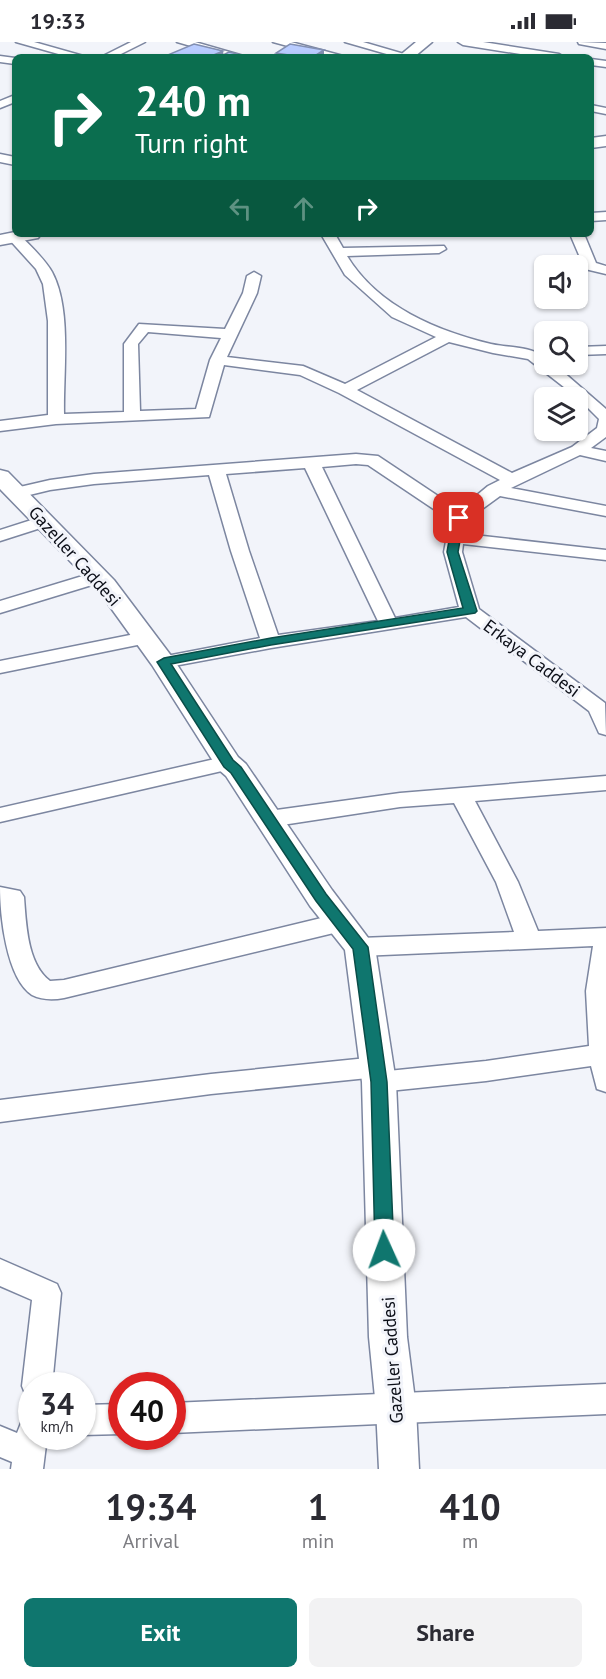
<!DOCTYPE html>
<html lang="en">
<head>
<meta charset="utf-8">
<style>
	:root { --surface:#fff; --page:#f2f2f3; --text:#2b2b33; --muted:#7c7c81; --accent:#0f766e }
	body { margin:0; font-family:"PT Sans",sans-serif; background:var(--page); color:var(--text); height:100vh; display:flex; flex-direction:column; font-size:22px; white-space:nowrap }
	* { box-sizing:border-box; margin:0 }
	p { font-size:20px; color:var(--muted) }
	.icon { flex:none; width:33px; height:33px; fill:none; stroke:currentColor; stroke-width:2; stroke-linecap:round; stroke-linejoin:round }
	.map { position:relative; height:1427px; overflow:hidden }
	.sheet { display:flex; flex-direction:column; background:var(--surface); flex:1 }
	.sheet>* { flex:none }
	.banner { position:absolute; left:12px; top:12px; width:582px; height:183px; border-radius:9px; box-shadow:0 2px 4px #0004; background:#0b6e4f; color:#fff; overflow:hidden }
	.controls { position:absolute; left:534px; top:213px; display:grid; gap:12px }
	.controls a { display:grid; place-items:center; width:54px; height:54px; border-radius:9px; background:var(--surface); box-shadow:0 2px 4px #0004; font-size:30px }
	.speed { position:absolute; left:18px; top:1330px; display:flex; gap:12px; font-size:30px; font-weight:700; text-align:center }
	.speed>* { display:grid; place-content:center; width:78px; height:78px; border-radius:50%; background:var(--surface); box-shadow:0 2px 4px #0004; line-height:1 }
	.speed small { font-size:15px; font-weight:400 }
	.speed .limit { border:9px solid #d22; background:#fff; color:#111 }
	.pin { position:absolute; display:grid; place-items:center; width:51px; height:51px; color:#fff; margin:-26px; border-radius:12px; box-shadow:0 3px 9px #0006 }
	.me { position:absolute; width:66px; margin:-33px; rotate:358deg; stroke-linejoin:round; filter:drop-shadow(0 0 4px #0008) }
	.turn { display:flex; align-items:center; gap:21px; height:126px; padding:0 24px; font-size:27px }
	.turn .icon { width:78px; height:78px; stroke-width:2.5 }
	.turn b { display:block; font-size:42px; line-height:51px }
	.lanes { display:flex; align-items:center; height:57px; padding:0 24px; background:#0003; justify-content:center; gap:30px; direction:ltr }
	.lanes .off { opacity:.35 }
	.eta { display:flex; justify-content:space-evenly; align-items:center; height:102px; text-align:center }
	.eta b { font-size:36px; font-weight:800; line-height:42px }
	.action { display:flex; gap:12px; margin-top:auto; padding:12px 24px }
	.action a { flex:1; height:69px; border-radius:9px; background:var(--accent); color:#fff; font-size:24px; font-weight:800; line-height:69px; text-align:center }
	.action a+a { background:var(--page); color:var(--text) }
	.status { display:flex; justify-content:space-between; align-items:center; height:42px; padding:0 30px; background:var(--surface); direction:ltr }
	.status svg { height:16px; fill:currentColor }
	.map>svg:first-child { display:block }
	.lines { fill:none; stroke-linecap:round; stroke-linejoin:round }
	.minor-casing { stroke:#7c86a0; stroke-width:3 }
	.tertiary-casing { stroke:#7c86a0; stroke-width:3 }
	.minor { fill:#fff; fill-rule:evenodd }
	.tertiary { fill:#fff; fill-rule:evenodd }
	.wall { fill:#9fafdb }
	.shaded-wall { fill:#828fb2 }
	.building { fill:#b9ccff; stroke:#828fb2; stroke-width:1.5 }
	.route { fill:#0f766e; stroke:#0a4d48; stroke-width:1.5 }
	.labels { text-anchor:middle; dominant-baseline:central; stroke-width:6; stroke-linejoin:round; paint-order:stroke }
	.street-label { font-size:18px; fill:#0b0e17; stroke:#f2f4fa }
</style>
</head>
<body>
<div class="status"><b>19:33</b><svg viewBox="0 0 49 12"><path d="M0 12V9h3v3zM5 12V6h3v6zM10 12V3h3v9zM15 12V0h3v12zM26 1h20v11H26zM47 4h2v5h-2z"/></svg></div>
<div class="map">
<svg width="606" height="1427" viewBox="0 0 606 1427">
	<rect width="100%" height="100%" fill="#f2f4fa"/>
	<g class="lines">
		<defs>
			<g id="minor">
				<path d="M16 0H34L87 15H69Z"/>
				<path d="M131 0H145L115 15H101Z"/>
				<path d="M177 0H195L247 15H229Z"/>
				<path d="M273 0H291L347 15H328Z"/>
				<path d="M345 0H363L411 14 397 15Z"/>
				<path d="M458 0H483L559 12 564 15H539L463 3Z"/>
				<path d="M578 0 606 1V7L579 2Z"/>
				<path d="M0 14 15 16V22L0 20Z"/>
				<path d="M591 17 606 19V25L591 23Z"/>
				<path d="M15 53V60L0 66V59Z"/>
				<path d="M591 63 606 66V72L591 69Z"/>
				<path d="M0 112 15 115V123L0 120Z"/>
				<path d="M606 170V178L591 179V171Z"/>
				<path d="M14 191 19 192C30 204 44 216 52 230 72 267 63 331 64 372L124 370V302L139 282 225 287 243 251 247 234 254 230 261 234 257 251 227 315 303 324 345 342 436 295 392 275 345 233 321 192H335L343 206 444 204 446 207 439 211 347 214C377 264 437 289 491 302 509 306 530 304 544 315V322H554L606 367V395L591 406 606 409V419L580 413 511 446 606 464V474L500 454 467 478 465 492 606 508V518L463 502 462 510 479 567 605 661 606 693 599 691 589 669 466 575 271 606 163 626 156 624 153 620 156 616 260 596 231 509 209 433 94 442 50 448 17 456 11 455 8 451 11 447 50 438 94 432 356 412 378 414 459 468 488 444 500 438 339 351 300 333 224 323 209 375 56 382 0 389V379L48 373V279L43 242 36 227 7 195ZM148 290 221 296 210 318 196 367 140 369 138 302ZM449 300 493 311 528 317 578 356 599 377 597 386 572 405 512 431 357 348ZM356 422 368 423 450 478 444 510 459 565 395 576 322 425ZM305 426 378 579 278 593 249 509 226 432Z"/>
				<path d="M570 192H584L596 221 606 224V232L585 227Z"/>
				<path d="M606 304V312L578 313V305Z"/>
				<path d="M44 474 50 475 53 479 50 483 0 499V488Z"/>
				<path d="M99 529 105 531 108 535 105 539 0 571V559Z"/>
				<path d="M145 590 152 592 155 596 152 600 0 631V619Z"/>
				<path d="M228 714 235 716 239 721 235 726 0 780V766Z"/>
				<path d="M606 734V748L475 759 518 840 538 889 606 886V1050L597 1047 591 1024 486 1039 379 1050 370 1047 366 1040 368 1036 211 1052 0 1080V1058L211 1032 377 1015 386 1018 390 1025 388 1029 486 1019 589 1004 586 949 593 904 360 914 352 911 348 905 352 899 360 896 514 890 496 840 454 761 400 765 269 785 261 782 258 777 261 772 269 769 400 751Z"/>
				<path d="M0 845 20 849 24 855C26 881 27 922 50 939L64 938 342 871 350 874 354 880 350 886 342 889 64 956C53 958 42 958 32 953 6 936 0 872 0 845Z"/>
				<path d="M0 1217 57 1242 61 1251 52 1344H32V1356L26 1354 22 1344 32 1258 0 1244Z"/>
				<path d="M606 1342V1372L172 1391V1361Z"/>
				<path d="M122 1362V1392L82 1393V1363Z"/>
				<path d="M32 1377V1395H47L43 1427H11L12 1420 0 1415V1384L17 1391 21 1381Z"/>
			</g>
			<g id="tertiary">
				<path d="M416 0H432L414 15H398Z"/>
				<path d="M606 94V104L591 106V96Z"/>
				<path d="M15 190V192H41L38 196 0 203V193Z"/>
				<path d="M0 428 8 430 114 538 172 615 238 715 246 722 332 848 375 905 396 1040 407 1295 416 1366 419 1427H379L376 1366 369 1295 362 1040 345 908 310 864 226 734 218 727 152 623 98 548 0 447Z"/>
			</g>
		</defs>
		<use href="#minor" class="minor-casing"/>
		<use href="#tertiary" class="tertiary-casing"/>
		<use href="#minor" class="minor"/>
		<use href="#tertiary" class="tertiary"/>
	</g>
	<path class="wall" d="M276 11 324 15H276Z"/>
	<g class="shaded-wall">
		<path d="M324 8V15H313Z"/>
		<path d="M223 9 224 15H209Z"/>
	</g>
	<g class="building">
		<path d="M194 2 223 9 209 15H181L170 12Z"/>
		<path d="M290 2 324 8 313 15H301L276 11Z"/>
		<path d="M229 10 249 15H219Z"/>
	</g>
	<path class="route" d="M459 473 464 476 458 510 477 569 475 571 271 603 171 622 233 718 241 725 326 852 368 905 387 1040 394 1208 391 1213 384 1216 378 1213 375 1208 371 1040 353 907 316 859 231 731 224 725 157 620 164 616 271 596 463 566 447 510 453 476Z"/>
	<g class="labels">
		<g class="street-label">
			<text transform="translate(75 514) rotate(48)">Gazeller Caddesi</text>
			<text transform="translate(532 616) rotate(37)">Erkaya Caddesi</text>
			<text transform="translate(392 1318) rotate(-94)">Gazeller Caddesi</text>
		</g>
	</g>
</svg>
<div class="controls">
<a><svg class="icon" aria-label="sound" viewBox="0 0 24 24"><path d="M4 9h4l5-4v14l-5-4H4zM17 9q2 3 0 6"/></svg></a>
<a><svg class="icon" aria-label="search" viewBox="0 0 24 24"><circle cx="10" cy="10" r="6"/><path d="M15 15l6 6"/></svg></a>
<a><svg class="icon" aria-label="layers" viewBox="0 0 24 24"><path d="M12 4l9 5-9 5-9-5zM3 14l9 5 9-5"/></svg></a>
</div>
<div class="speed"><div>34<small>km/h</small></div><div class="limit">40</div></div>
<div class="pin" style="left:459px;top:476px;background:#d93025"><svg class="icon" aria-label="arrive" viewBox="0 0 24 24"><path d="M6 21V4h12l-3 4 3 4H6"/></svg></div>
<svg class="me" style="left:384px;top:1208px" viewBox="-20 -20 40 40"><circle r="19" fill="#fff"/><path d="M0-13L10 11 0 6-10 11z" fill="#0f766e"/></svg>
<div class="banner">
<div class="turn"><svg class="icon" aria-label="right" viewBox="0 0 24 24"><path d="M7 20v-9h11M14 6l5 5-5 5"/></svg><div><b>240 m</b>Turn right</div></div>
<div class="lanes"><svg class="icon off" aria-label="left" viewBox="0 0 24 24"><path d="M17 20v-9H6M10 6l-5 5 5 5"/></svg><svg class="icon off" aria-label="ahead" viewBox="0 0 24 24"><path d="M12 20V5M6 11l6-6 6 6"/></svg><svg class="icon" aria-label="right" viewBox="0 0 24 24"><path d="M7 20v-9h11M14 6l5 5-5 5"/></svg></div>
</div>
</div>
<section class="sheet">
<div class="eta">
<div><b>19:34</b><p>Arrival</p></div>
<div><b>1</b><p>min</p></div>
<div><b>410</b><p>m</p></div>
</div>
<div class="action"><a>Exit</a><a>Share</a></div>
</section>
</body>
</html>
